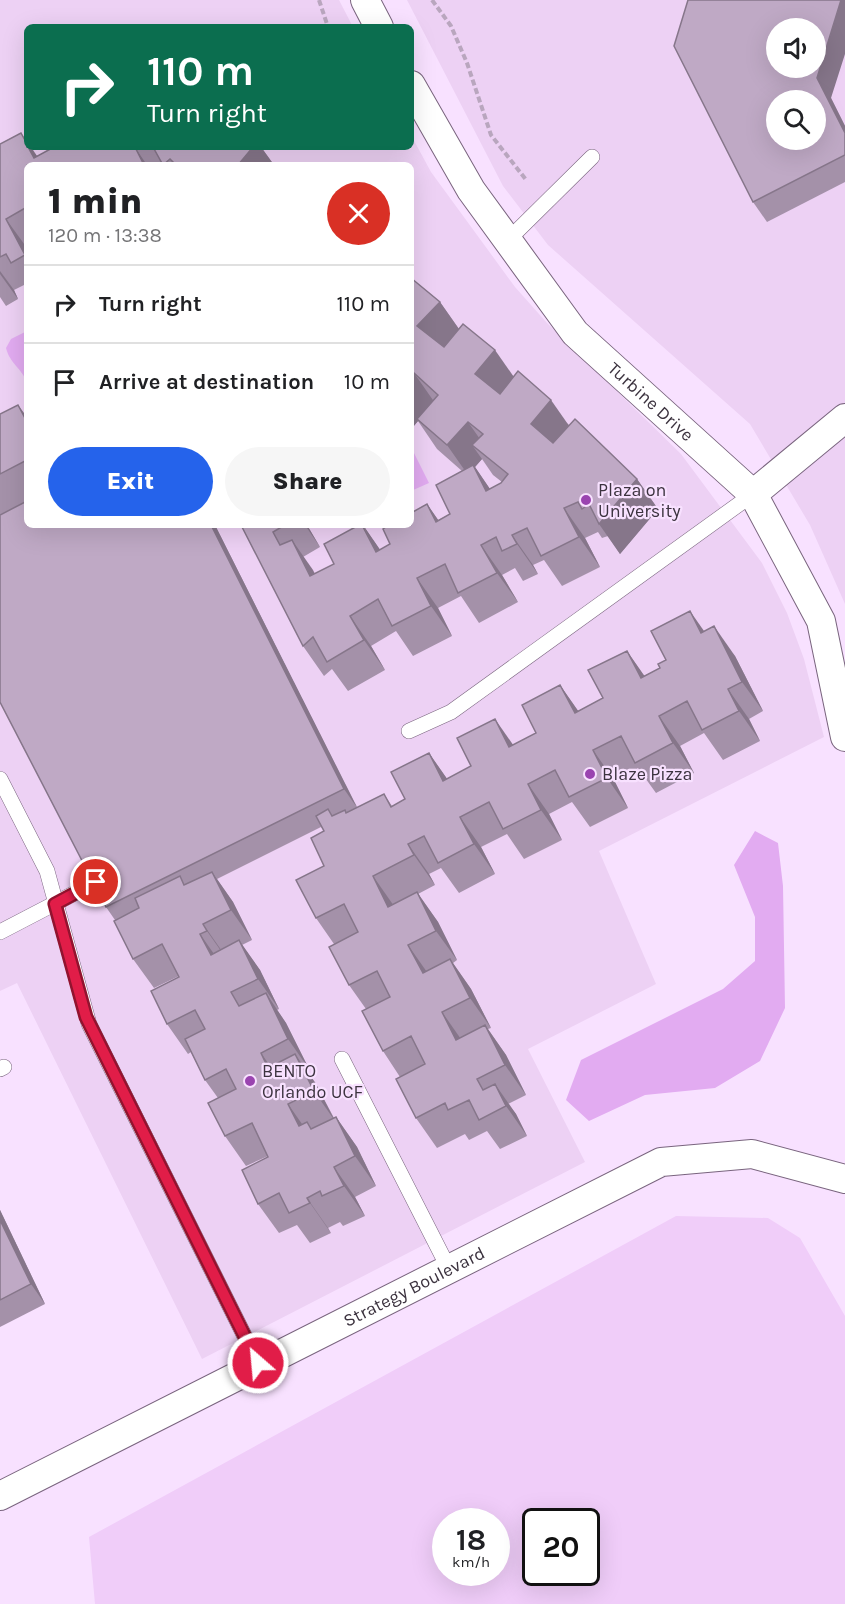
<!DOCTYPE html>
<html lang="en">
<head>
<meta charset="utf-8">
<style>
	:root { --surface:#fff; --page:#f6f6f6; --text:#202124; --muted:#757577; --line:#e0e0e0; --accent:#2563eb }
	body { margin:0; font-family:Karla,sans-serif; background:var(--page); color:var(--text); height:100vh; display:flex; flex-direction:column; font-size:22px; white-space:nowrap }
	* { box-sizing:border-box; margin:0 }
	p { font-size:20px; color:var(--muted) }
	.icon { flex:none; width:33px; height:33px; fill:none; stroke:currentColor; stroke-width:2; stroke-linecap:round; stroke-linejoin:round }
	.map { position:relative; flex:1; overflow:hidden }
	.sheet { position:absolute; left:24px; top:162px; width:390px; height:366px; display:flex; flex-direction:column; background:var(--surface); border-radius:9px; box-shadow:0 6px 24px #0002 }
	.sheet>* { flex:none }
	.hud { position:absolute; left:24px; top:24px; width:390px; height:126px; border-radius:9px; box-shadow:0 6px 24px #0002; background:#0b6e4f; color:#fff; overflow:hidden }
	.controls { position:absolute; left:766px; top:18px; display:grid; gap:12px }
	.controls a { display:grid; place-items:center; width:60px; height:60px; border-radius:50%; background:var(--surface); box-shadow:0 6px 24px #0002; font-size:30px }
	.speed { position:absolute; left:432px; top:1508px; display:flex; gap:12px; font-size:30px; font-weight:700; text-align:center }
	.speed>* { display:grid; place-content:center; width:78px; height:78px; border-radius:50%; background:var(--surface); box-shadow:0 6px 24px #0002; line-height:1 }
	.speed small { font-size:15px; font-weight:400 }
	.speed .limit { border:3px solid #111; border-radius:9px; background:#fff; color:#111 }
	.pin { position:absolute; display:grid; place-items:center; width:51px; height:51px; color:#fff; margin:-26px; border:3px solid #fff; border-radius:50%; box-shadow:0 2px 6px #0007 }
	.me { position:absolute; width:66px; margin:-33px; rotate:333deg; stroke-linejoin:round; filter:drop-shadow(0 0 4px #0008) }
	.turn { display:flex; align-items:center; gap:21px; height:126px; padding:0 24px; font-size:27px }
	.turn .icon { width:78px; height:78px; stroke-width:2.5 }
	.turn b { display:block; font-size:42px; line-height:51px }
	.round { display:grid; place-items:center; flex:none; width:63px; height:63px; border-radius:32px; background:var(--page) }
	.head { display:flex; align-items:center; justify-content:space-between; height:102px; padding:0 24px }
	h1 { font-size:36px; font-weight:800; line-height:45px }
	.cta { display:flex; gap:12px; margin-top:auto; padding:12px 24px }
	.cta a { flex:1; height:69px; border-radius:36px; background:var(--accent); color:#fff; font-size:24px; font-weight:800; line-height:69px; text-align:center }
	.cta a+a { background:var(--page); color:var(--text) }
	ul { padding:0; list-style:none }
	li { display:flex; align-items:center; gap:18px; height:78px; padding:0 24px; border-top:2px solid var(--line) }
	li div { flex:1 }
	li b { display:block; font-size:22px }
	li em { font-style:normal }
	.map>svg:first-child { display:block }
	.built { fill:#edd1f4; fill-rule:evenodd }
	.green { fill:#f0cdf9; fill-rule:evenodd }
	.water { fill:#e2abf1 }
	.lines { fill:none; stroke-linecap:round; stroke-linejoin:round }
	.service-casing { stroke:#79647e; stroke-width:16 }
	.minor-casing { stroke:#79647e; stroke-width:30 }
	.path { stroke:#b9a6be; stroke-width:4; stroke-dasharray:6 3; stroke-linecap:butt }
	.service { stroke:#fff; stroke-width:15 }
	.minor { stroke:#fff; stroke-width:28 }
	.wall { fill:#a491a9; fill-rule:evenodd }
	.shaded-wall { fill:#86768a }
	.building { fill:#bfa9c5; stroke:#86768a; stroke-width:1.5; fill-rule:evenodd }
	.route-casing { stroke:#92132f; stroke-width:15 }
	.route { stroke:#e11d48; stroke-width:10 }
	.poi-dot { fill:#9a44b0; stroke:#f8e1ff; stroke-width:2 }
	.labels { text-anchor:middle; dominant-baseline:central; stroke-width:4.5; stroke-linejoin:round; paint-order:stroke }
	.street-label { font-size:18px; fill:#3c333f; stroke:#f8e1ff }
	.poi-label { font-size:18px; fill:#3c333f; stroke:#f8e1ff; text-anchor:start }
</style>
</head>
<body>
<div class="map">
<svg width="845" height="1604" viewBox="0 0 845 1604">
	<rect width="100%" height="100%" fill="#f8e1ff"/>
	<g class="built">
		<path d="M0 0H339L353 27H27V147H411V135L431 172 515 287 547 323 681 454 762 563 787 613 804 659 824 737 599 851 656 984 528 1049 585 1162 202 1359 17 983 0 991ZM27 165H411V525H27Z"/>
		<path d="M407 0H845V604L810 525 750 424 548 245 503 186ZM777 28H816V68H777ZM777 100H816V140H777Z"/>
	</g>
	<path class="green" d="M676 1216 768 1218 800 1238 845 1316V1604H95L89 1537ZM446 1521H496V1572H446ZM536 1521H586V1572H536Z"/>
	<g class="water">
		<path d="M27 331V383C22 368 10 364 6 348L11 339Z"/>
		<path d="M414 453 429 483 411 491V455Z"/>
		<path d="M755 831 778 843 783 886 785 1008 760 1061 715 1088 645 1095 589 1121 566 1100 581 1060 723 989 755 961V917L734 865Z"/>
	</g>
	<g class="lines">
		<defs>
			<g id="service">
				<path d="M507 241 592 157"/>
				<path d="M409 731 451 712 753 494"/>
				<path d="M0 779 47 871 89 1024 258 1363"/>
				<path d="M0 932 96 882"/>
				<path d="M342 1059 448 1267"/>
				<path d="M0 1069 4 1067"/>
			</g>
			<g id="minor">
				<path d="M365 0 379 27"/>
				<path id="s1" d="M411 85 471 190 575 333 753 494 821 621 845 737"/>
				<path d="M753 494 845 418"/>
				<path id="s2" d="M0 1496 661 1162 752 1154 845 1179"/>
			</g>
		</defs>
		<use href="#service" class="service-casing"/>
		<use href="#minor" class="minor-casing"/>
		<g class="path">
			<path d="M319 0 328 27"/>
			<path d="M432 0 451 26 467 63 491 135 527 181"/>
		</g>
		<use href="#service" class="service"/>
		<use href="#minor" class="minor"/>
	</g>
	<g class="wall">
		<path d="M831 98 845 126V182L767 222 753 202Z"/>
		<path d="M21 133 27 141V147L37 156 54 147H261L274 165H27V286L26 284 14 290 18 299 6 306 0 297V144Z"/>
		<path d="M411 278 440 302 459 329 569 425 637 479 658 509 620 554 608 536 602 538 598 532 585 538 600 567 562 586 544 560 533 565 538 574 523 581 515 568 502 575 518 602 479 623 461 596 438 608 452 636 413 656 396 631 371 646 385 670 348 691 332 669 324 676 303 646 241 525H307L320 547 303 557 314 574 334 564 363 525 380 550 390 544 427 504 438 520 450 514 462 471 437 449 418 421 413 427 411 425ZM482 459 493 475 502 482 490 489 475 467Z"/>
		<path d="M0 414 27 417V525H215L357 808 384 794 392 806 405 799 429 753 447 779 536 733 560 685 578 711 603 698 627 651 644 676 660 668 666 660 704 632 735 656 763 711 749 719 760 741 723 760 704 733 680 746 694 773 656 793 638 768 614 780 628 808 590 827 572 802 549 814 562 840 524 859 507 834 481 847 495 874 459 893 441 868 429 874 435 885 418 894 438 922 457 960 453 963 471 989 491 1028 488 1029 506 1055 526 1095 508 1104 516 1114 527 1136 500 1149 487 1131 469 1140 465 1134 437 1148 416 1118 400 1077 383 1051 366 1009 349 985 334 944 316 918 324 866V831L321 827 217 879 233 902 252 940 242 945 260 970 279 1009 277 1010 286 1023 309 1069 307 1070 316 1084 334 1118 336 1117 357 1147 376 1186 355 1197 365 1216 343 1226 340 1222 328 1228 331 1233 310 1243 297 1225 279 1233 258 1204 268 1157V1156L246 1166 225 1136 218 1098 205 1080 191 1052 188 1054 167 1024 179 976 154 988 133 959 115 920 106 907 0 702Z"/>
		<path d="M0 1210 45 1304 0 1327Z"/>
	</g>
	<g class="shaded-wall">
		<path d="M841 0H845V54L831 98 845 126V133L817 78Z"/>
		<path d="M28 147H31L43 165 34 158Z"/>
		<path d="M253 147H261L274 165H238Z"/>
		<path d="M136 149 147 165H144Z"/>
		<path d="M6 219 27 248V258L25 255Z"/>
		<path d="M0 271 14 290 18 299 0 274Z"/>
		<path d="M440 302 461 332 438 356 417 326Z"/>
		<path d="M495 350 516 380 496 404 475 374Z"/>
		<path d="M414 373 435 403 417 419 418 421 413 427 411 424V376Z"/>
		<path d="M551 400 572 430 552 454 531 424Z"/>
		<path d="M18 405 27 417V422Z"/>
		<path d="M468 422 489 452 472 445 482 459 475 467 494 495 507 521 468 475 447 445Z"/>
		<path d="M637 479 658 509 620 554 599 524Z"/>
		<path d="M427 504 448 534 436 522Z"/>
		<path d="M564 508 585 538 600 567 579 537Z"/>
		<path d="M211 525H215L358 809 344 789Z"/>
		<path d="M305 525H307L320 547Z"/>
		<path d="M363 525 383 554 376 552Z"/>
		<path d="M512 535 533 565 538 574 517 544Z"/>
		<path d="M292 540 313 570 331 606 310 576Z"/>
		<path d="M481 545 502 575 518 602 497 573Z"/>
		<path d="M417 578 438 608 452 636 431 606Z"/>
		<path d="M690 611 711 641 701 633Z"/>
		<path d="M350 616 371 646 385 670 364 640Z"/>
		<path d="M714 626 735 656 763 711 742 682Z"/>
		<path d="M627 651 648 681 641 678Z"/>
		<path d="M560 685 581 715 575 713Z"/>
		<path d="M728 689 749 719 760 741 739 711Z"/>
		<path d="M659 716 680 746 694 773 673 743Z"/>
		<path d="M495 719 516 749 509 747Z"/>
		<path d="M593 750 614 780 628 808 607 778Z"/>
		<path d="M429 753 450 783 443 781Z"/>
		<path d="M528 784 549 814 562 840 541 810Z"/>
		<path d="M460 817 481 847 495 874 474 844Z"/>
		<path d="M408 844 429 874 435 885 414 855Z"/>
		<path d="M212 872 233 902 252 940 231 910Z"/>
		<path d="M373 876 394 906 388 907Z"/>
		<path d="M417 892 438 922 457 960 436 931Z"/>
		<path d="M203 924 224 954 228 961 207 931Z"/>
		<path d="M200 934 221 964 211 955Z"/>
		<path d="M239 940 260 970 279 1009 258 979Z"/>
		<path d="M408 945 429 975 423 973Z"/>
		<path d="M450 959 471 989 491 1028 470 998Z"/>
		<path d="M266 993 286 1023 309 1069 288 1039Z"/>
		<path d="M442 1012 463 1042 456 1040Z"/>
		<path d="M485 1025 506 1055 526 1095 505 1065Z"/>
		<path d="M261 1053 282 1083 268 1068Z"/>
		<path d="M295 1054 316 1084 335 1121 314 1091Z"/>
		<path d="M495 1084 516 1114 527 1136 506 1106Z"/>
		<path d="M288 1104 309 1134 299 1126Z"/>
		<path d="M336 1117 357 1147 376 1186 355 1156Z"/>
		<path d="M334 1167 355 1197 365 1216 344 1186Z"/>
		<path d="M307 1198 328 1228 331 1233 310 1203Z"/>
		<path d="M0 1210 45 1304 31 1284 0 1220Z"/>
	</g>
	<g class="building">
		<path d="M688 0H841L817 78 845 133V155L753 202 674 46ZM777 28H816V68H777ZM777 100H816V140H777Z"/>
		<path d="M21 133 27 144V147H28L34 158 54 147H140L136 149 144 165H27V207L6 219 25 255 11 263 6 254 0 257V144Z"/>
		<path d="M153 147H253L238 165H176L170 159 163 165Z"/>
		<path d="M411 278 440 302 417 326 444 347 463 324 495 350 475 374 500 394 518 371 551 400 531 424 553 443 575 419 637 479 599 524 589 504 582 509 578 502 564 508 579 537 541 556 527 528 512 535 517 544 502 551 496 537 481 545 497 573 458 593 445 564 417 578 431 606 392 626 378 599 350 616 364 640 327 662 313 637 303 646 241 525H285L273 532 280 545 292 540 310 576 334 564 324 544 359 525H362L376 552 390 544 383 529 389 525H411V513L427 504 436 522 450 514 436 485 473 465 486 491 501 483 508 474 472 445 483 434 468 422 447 445 417 419 438 395 414 373 411 376Z"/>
		<path d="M18 405 27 422V460L0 474V414Z"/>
		<path d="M27 501V525H211L344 789 106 907 0 702V515Z"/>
		<path d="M690 611 701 633 714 626 742 682 728 689 739 711 702 730 687 701 659 716 673 743 635 763 621 736 593 750 607 778 569 797 555 770 528 784 541 810 503 829 489 802 460 817 474 844 438 863 424 836 408 844 414 855 373 876 388 907 417 892 436 931 408 945 423 973 450 959 470 998 442 1012 456 1040 485 1025 505 1065 477 1079 483 1090 495 1084 506 1106 479 1120 469 1100 448 1110 445 1103 416 1118 396 1079 425 1064 411 1036 383 1051 362 1011 390 997 377 971 349 985 329 947 358 932 344 904 316 918 296 880 324 866 311 838 324 831 316 816 328 809 332 816 345 810 346 813 384 794 391 807 405 799 391 772 429 753 443 781 471 766 457 738 495 719 509 747 536 733 522 705 560 685 575 713 603 698 588 670 627 651 641 678 660 668 658 664 666 660 651 631Z"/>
		<path d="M212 872 231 910 203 924 207 931 200 934 211 955 239 940 258 979 231 992 239 1006 266 993 288 1039 261 1053 268 1068 295 1054 314 1091 288 1104 299 1126 307 1122 311 1129 336 1117 355 1156 334 1167 344 1186 322 1196 320 1191 307 1198 310 1203 289 1213 279 1193 258 1204 242 1170 268 1157 252 1123 225 1136 208 1103 236 1089 226 1069 205 1080 185 1039 205 1029 195 1010 167 1024 151 991 179 977 162 944 133 959 114 921 139 908 135 898 180 876 184 885Z"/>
		<path d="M0 1220 31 1284 0 1300Z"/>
	</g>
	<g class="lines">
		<defs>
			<path id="route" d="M96 882 55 904 86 1017 258 1363"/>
		</defs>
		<use href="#route" class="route-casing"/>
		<use href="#route" class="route"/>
	</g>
	<g class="poi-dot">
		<circle cx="586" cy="500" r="6"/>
		<circle cx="590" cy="774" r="6"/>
		<circle cx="250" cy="1081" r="6"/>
	</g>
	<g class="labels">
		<g class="street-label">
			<text stroke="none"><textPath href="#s1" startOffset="400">Turbine Drive</textPath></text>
			<text stroke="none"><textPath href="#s2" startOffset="464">Strategy Boulevard</textPath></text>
		</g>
		<g class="poi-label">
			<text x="598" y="490">Plaza on<tspan x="598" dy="21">University</tspan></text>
			<text x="602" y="774">Blaze Pizza</text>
			<text x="262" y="1071">BENTO<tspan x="262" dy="21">Orlando UCF</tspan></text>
		</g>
	</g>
</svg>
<div class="controls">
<a><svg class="icon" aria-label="sound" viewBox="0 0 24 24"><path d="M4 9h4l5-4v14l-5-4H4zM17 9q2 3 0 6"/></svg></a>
<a><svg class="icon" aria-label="search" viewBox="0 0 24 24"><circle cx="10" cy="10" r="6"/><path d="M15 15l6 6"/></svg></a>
</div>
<div class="speed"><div>18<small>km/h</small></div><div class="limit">20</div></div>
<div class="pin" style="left:96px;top:882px;background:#d93025"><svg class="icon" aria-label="arrive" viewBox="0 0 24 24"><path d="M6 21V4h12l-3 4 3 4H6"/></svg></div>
<svg class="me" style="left:258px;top:1363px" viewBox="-20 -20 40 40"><circle r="17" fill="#e11d48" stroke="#fff" stroke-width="3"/><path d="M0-11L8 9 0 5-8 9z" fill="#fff"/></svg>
<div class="hud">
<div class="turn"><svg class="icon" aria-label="right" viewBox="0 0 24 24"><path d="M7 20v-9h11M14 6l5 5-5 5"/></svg><div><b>110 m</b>Turn right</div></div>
</div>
<section class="sheet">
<div class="head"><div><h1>1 min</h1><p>120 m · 13:38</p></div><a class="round" style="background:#d93025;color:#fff"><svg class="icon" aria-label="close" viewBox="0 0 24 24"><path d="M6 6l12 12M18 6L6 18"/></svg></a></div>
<ul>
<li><svg class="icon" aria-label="right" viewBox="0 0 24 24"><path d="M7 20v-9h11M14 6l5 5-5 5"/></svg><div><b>Turn right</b></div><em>110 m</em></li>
<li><svg class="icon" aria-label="arrive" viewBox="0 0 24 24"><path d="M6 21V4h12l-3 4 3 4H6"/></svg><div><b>Arrive at destination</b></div><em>10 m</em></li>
</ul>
<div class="cta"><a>Exit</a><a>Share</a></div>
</section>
</div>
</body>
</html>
